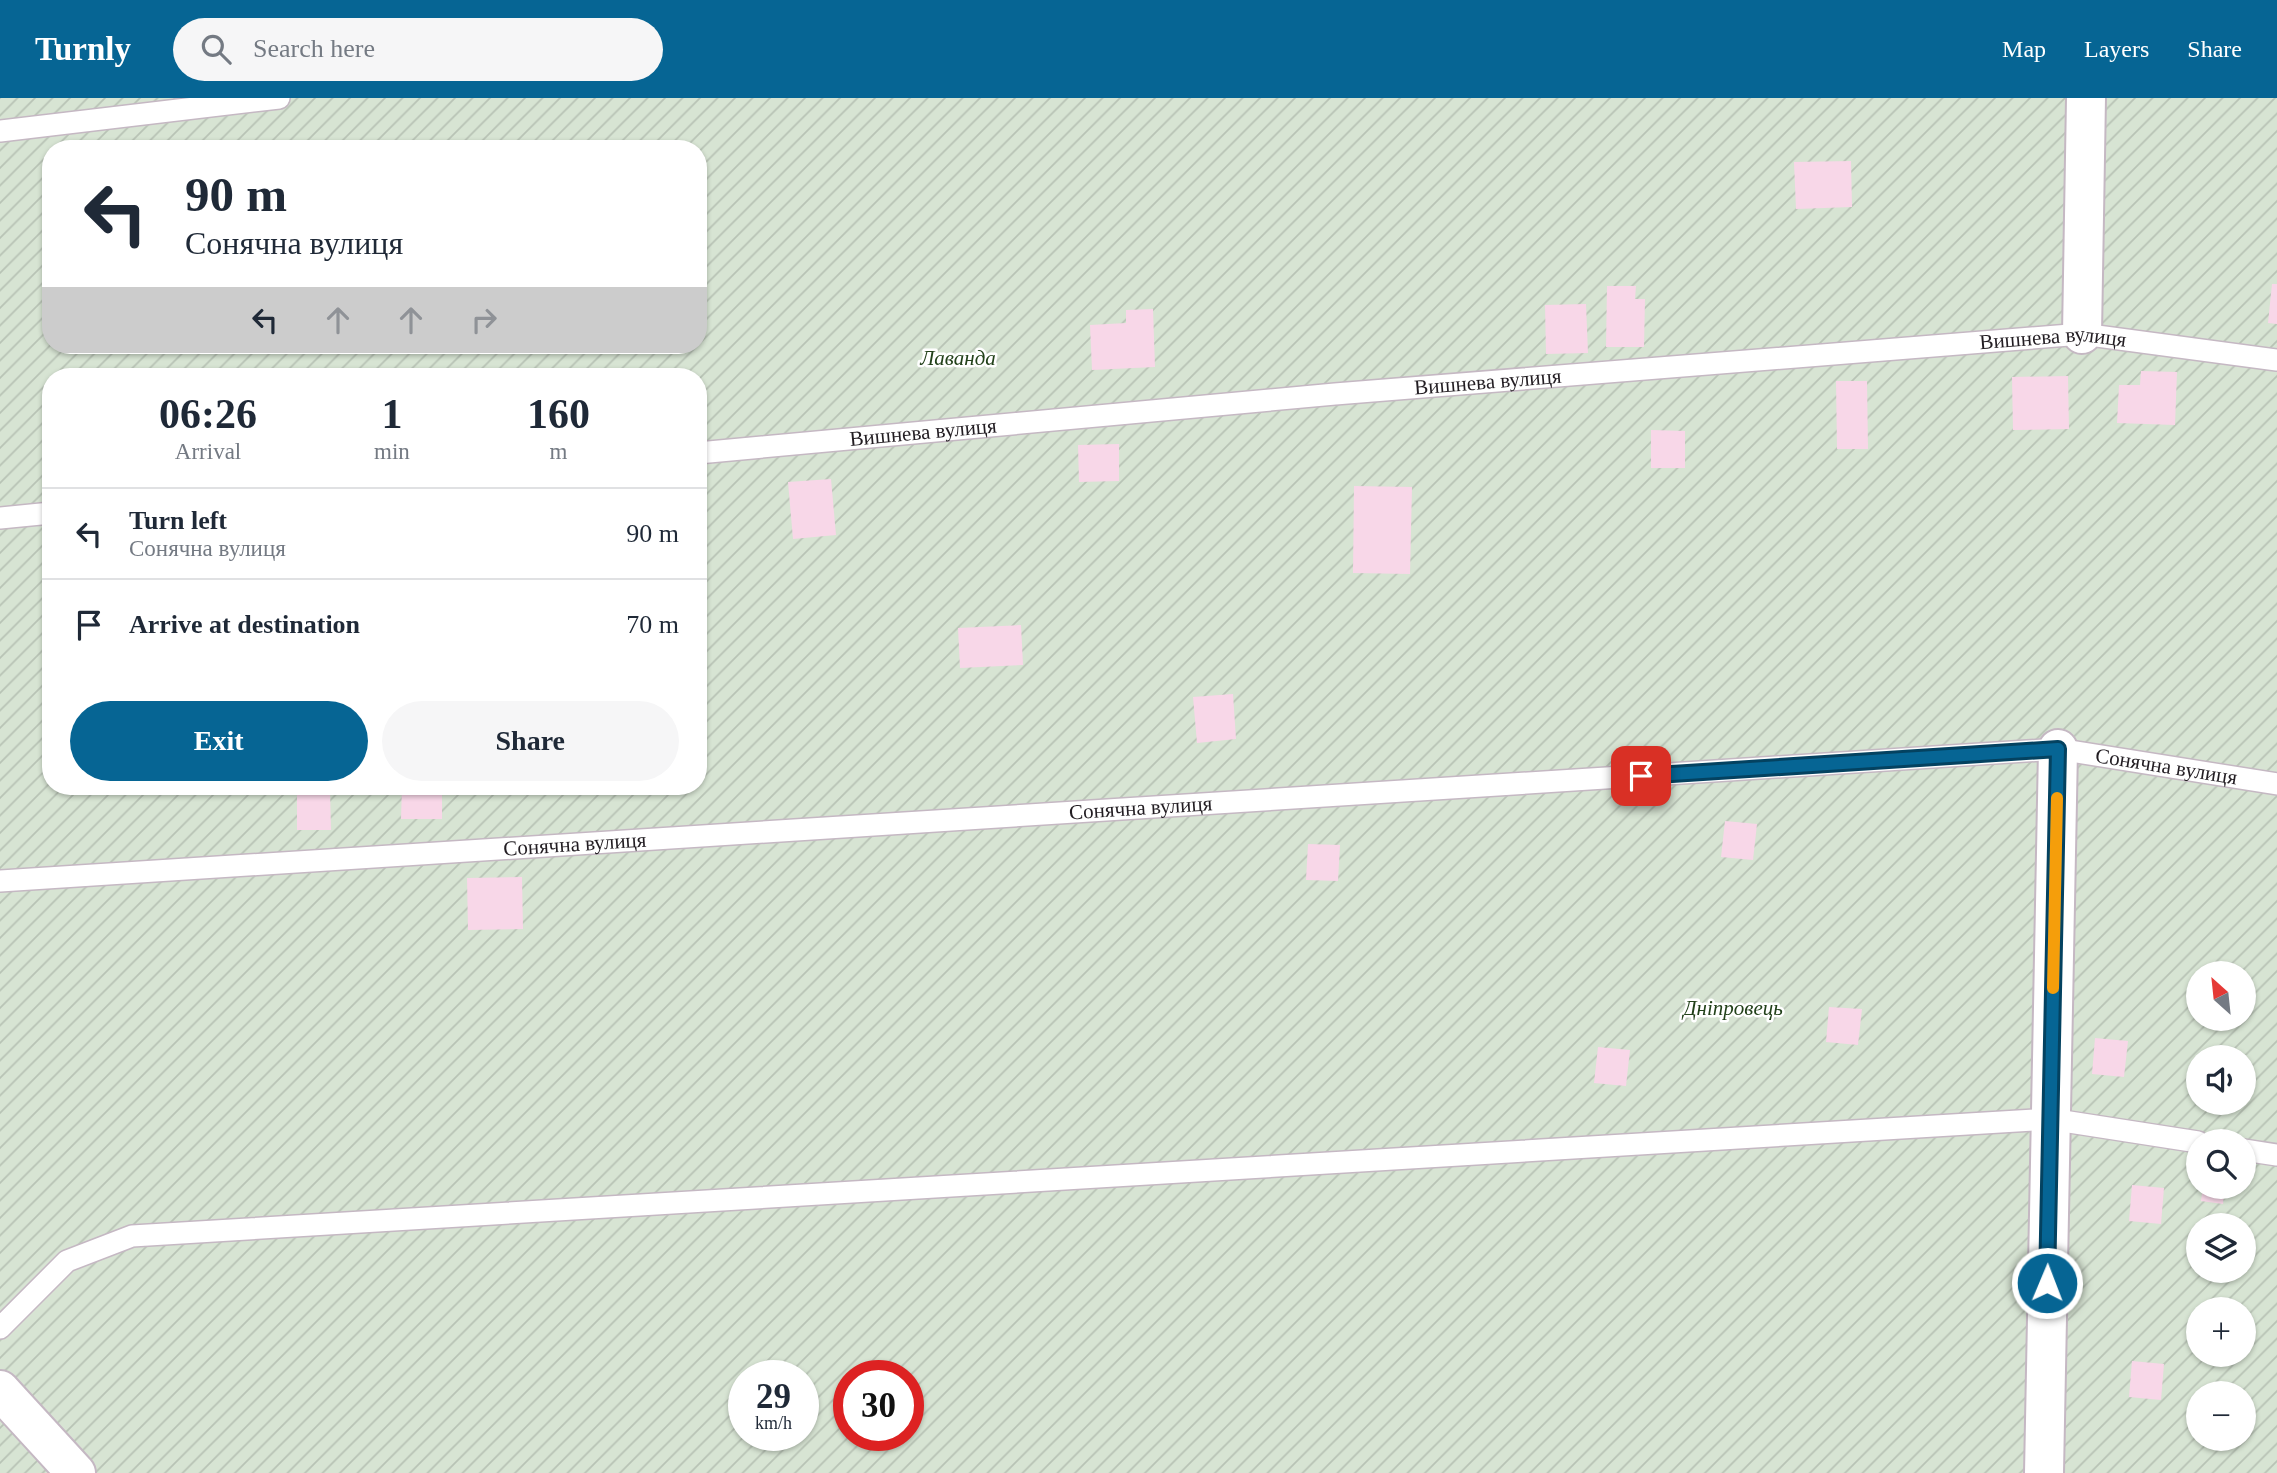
<!DOCTYPE html>
<html lang="en">
<head>
<meta charset="utf-8">
<style>
	:root { --surface:#fff; --page:#f6f6f7; --text:#1f2937; --muted:#747a83; --line:#e0e1e3; --accent:#066594 }
	body { margin:0; font-family:"Times New Roman",serif; background:var(--page); color:var(--text); height:100vh; display:flex; flex-direction:column; font-size:26px; white-space:nowrap }
	* { box-sizing:border-box; margin:0 }
	p { font-size:23px; color:var(--muted) }
	.icon { flex:none; width:38px; height:38px; fill:none; stroke:currentColor; stroke-width:2; stroke-linecap:round; stroke-linejoin:round }
	.map { position:relative; flex:1; overflow:hidden }
	.details { position:absolute; left:42px; top:270px; width:665px; height:427px; display:flex; flex-direction:column; background:var(--surface); border-radius:28px; box-shadow:0 2px 5px #0004 }
	.details>* { flex:none }
	.guide { position:absolute; left:42px; top:42px; width:665px; height:214px; border-radius:28px; box-shadow:0 2px 5px #0004; background:#fff; color:var(--text); overflow:hidden }
	.needle { width:46px; rotate:333deg }
	.controls { position:absolute; left:2186px; top:863px; display:grid; gap:14px }
	.controls a { display:grid; place-items:center; width:70px; height:70px; border-radius:50%; background:var(--surface); box-shadow:0 2px 5px #0004; font-size:35px }
	.speed { position:absolute; left:728px; top:1262px; display:flex; gap:14px; font-size:35px; font-weight:700; text-align:center }
	.speed>* { display:grid; place-content:center; width:91px; height:91px; border-radius:50%; background:var(--surface); box-shadow:0 2px 5px #0004; line-height:1 }
	.speed small { font-size:18px; font-weight:400 }
	.speed .limit { border:10px solid #d22; background:#fff; color:#111 }
	.pin { position:absolute; display:grid; place-items:center; width:60px; height:60px; color:#fff; margin:-30px; border-radius:14px; box-shadow:0 4px 10px #0006 }
	.me { position:absolute; width:77px; margin:-38px; rotate:1deg; stroke-linejoin:round; filter:drop-shadow(0 0 5px #0008) }
	.turn { display:flex; align-items:center; gap:24px; height:147px; padding:0 28px; font-size:32px }
	.turn .icon { width:91px; height:91px; stroke-width:2.5 }
	.turn b { display:block; font-size:49px; line-height:60px }
	.lanes { display:flex; align-items:center; height:66px; padding:0 28px; background:#0003; justify-content:center; gap:35px; direction:ltr }
	.lanes .off { opacity:.35 }
	.eta { display:flex; justify-content:space-evenly; align-items:center; height:119px; text-align:center }
	.eta b { font-size:42px; font-weight:600; line-height:49px }
	.primary-button { display:flex; gap:14px; margin-top:auto; padding:14px 28px }
	.primary-button a { flex:1; height:80px; border-radius:42px; background:var(--accent); color:#fff; font-size:28px; font-weight:600; line-height:80px; text-align:center }
	.primary-button a+a { background:var(--page); color:var(--text) }
	ul { padding:0; list-style:none }
	li { display:flex; align-items:center; gap:21px; height:91px; padding:0 28px; border-top:2px solid var(--line) }
	li div { flex:1 }
	li b { display:block; font-size:26px }
	li em { font-style:normal }
	header { display:flex; align-items:center; gap:42px; box-sizing:border-box; height:98px; padding:0 35px; background:var(--accent); color:#fff }
	header strong { font-size:33px }
	nav { display:flex; gap:38px; margin-inline-start:auto; font-size:24px }
	.search { width:490px; height:63px; background:var(--page); display:flex; align-items:center; gap:18px; box-sizing:border-box; padding:0 24px; border-radius:38px; color:var(--muted); font-size:26px }
	.map>svg:first-child { display:block }
	.garden { fill:url(#garden-furrows); fill-rule:evenodd }
	.building { fill:#f8d7e8 }
	.lines { fill:none; stroke-linecap:round; stroke-linejoin:round }
	.lane-casing { stroke:#c5b8c3; stroke-width:24 }
	.street-casing { stroke:#c5b8c3; stroke-width:42 }
	.lane { stroke:#fff; stroke-width:21 }
	.street { stroke:#fff; stroke-width:38 }
	.route-casing { stroke:#044260; stroke-width:18 }
	.route { stroke:#066594; stroke-width:12 }
	.slow { stroke:#f59e0b; stroke-width:12 }
	.labels { text-anchor:middle; dominant-baseline:central; stroke-width:5; stroke-linejoin:round; paint-order:stroke }
	.street-label { font-size:21px; fill:#221d22; stroke:#fff }
	.park-label { font-size:21px; font-style:italic; fill:#22411a; stroke:#fff }
</style>
</head>
<body>
<header>
<strong>Turnly</strong>
<div class="search"><svg class="icon" aria-label="search" viewBox="0 0 24 24"><circle cx="10" cy="10" r="6"/><path d="M15 15l6 6"/></svg>Search here</div>
<nav><a>Map</a><a>Layers</a><a>Share</a></nav>
</header>
<div class="map">
<svg width="2277" height="1375" viewBox="0 0 2277 1375">
	<defs>
		<pattern id="garden-furrows" width="10" height="10" patternUnits="userSpaceOnUse" patternTransform="scale(1.75)"><rect width="10" height="10" fill="#d7e4d3"/><path d="M-1 1l2-2M0 10L10 0M9 11l2-2" fill="none" stroke="#b8c3b5"/></pattern>
	</defs>
	<rect width="100%" height="100%" fill="#fef6fd"/>
	<path class="garden" d="M0 0H2277V1375H0ZM51 51H698V247H51ZM51 278H698V688H51ZM2198 875H2244V920H2198ZM2198 959H2244V1004H2198ZM2198 1043H2244V1088H2198ZM2198 1127H2244V1172H2198ZM2198 1211H2244V1256H2198ZM744 1278H803V1337H744ZM849 1278H908V1337H849ZM2198 1295H2244V1340H2198Z"/>
	<g class="building">
		<path d="M1851 63 1852 109 1796 111 1794 64Z"/>
		<path d="M2272 186H2277V226L2268 225Z"/>
		<path d="M1607 188H1636L1635 201H1645L1644 249H1606Z"/>
		<path d="M1586 206 1588 255 1546 256 1545 207Z"/>
		<path d="M1153 211 1155 269 1092 272 1090 227 1126 225V212Z"/>
		<path d="M2141 273 2177 274 2175 327 2117 325 2119 287H2140Z"/>
		<path d="M2068 278 2069 331 2013 332 2012 279Z"/>
		<path d="M1836 283H1867L1868 351H1837Z"/>
		<path d="M1651 332 1685 333V370H1651Z"/>
		<path d="M1119 346V383L1079 384 1078 347Z"/>
		<path d="M831 381 836 437 793 441 788 384Z"/>
		<path d="M1354 388 1412 389 1410 476 1353 475Z"/>
		<path d="M1021 527 1023 567 960 570 958 530Z"/>
		<path d="M1233 596 1236 641 1197 645 1193 599Z"/>
		<path d="M402 688H442V721H401Z"/>
		<path d="M330 692 331 732H297V693Z"/>
		<path d="M1725 723 1757 726 1753 762 1721 759Z"/>
		<path d="M1308 746 1340 747 1338 783 1306 782Z"/>
		<path d="M522 779 523 831 468 832 467 780Z"/>
		<path d="M1829 909 1862 911 1858 947 1826 944Z"/>
		<path d="M2095 940 2128 943 2124 979 2092 976Z"/>
		<path d="M1598 949 1630 952 1626 988 1594 985Z"/>
		<path d="M2132 1087 2164 1090 2161 1126 2129 1123Z"/>
		<path d="M2203 1088H2225L2223 1106 2201 1103Z"/>
		<path d="M2132 1263 2164 1266 2161 1302 2129 1299Z"/>
	</g>
	<g class="lines">
		<defs>
			<g id="lane">
				<path d="M0 33 279 0"/>
				<path id="s1" d="M698 355 1335 296 2082 236 2277 262"/>
				<path d="M0 420 51 415"/>
				<path id="s2" d="M0 783 2058 651 2277 686"/>
				<path d="M2244 1052 2277 1057"/>
				<path d="M0 1230 67 1163 132 1138 2050 1021 2198 1044"/>
			</g>
			<g id="street">
				<path d="M2082 236 2086 0"/>
				<path d="M0 1292 76 1375"/>
				<path d="M2044 1375 2058 651"/>
			</g>
		</defs>
		<use href="#lane" class="lane-casing"/>
		<use href="#street" class="street-casing"/>
		<use href="#lane" class="lane"/>
		<use href="#street" class="street"/>
	</g>
	<g class="lines">
		<defs>
			<path id="route" d="M1641 678 2058 651 2047 1185"/>
		</defs>
		<use href="#route" class="route-casing"/>
		<use href="#route" class="route"/>
		<path class="slow" d="M2053 890 2057 700"/>
	</g>
	<g class="labels">
		<g class="street-label">
			<text stroke="none"><textPath href="#s1" startOffset="1360">Вишнева вулиця</textPath></text>
			<text stroke="none"><textPath href="#s1" startOffset="793">Вишнева вулиця</textPath></text>
			<text stroke="none"><textPath href="#s1" startOffset="226">Вишнева вулиця</textPath></text>
			<text stroke="none"><textPath href="#s2" startOffset="2172">Сонячна вулиця</textPath></text>
			<text stroke="none"><textPath href="#s2" startOffset="1143">Сонячна вулиця</textPath></text>
			<text stroke="none"><textPath href="#s2" startOffset="576">Сонячна вулиця</textPath></text>
		</g>
		<g class="park-label">
			<text x="958" y="260">Лаванда</text>
			<text x="1733" y="910">Дніпровець</text>
		</g>
	</g>
</svg>
<div class="controls">
<a><svg class="needle" viewBox="-14 -14 28 28"><path d="M0-13l5 13h-10z" fill="#e53935"/><path d="M0 13l5-13h-10z" fill="#747a83"/></svg></a>
<a><svg class="icon" aria-label="sound" viewBox="0 0 24 24"><path d="M4 9h4l5-4v14l-5-4H4zM17 9q2 3 0 6"/></svg></a>
<a><svg class="icon" aria-label="search" viewBox="0 0 24 24"><circle cx="10" cy="10" r="6"/><path d="M15 15l6 6"/></svg></a>
<a><svg class="icon" aria-label="layers" viewBox="0 0 24 24"><path d="M12 4l9 5-9 5-9-5zM3 14l9 5 9-5"/></svg></a>
<a>+</a>
<a>−</a>
</div>
<div class="speed"><div>29<small>km/h</small></div><div class="limit">30</div></div>
<div class="pin" style="left:1641px;top:678px;background:#d93025"><svg class="icon" aria-label="arrive" viewBox="0 0 24 24"><path d="M6 21V4h12l-3 4 3 4H6"/></svg></div>
<svg class="me" style="left:2047px;top:1185px" viewBox="-20 -20 40 40"><circle r="17" fill="#066594" stroke="#fff" stroke-width="3"/><path d="M0-11L8 9 0 5-8 9z" fill="#fff"/></svg>
<div class="guide">
<div class="turn"><svg class="icon" aria-label="left" viewBox="0 0 24 24"><path d="M17 20v-9H6M10 6l-5 5 5 5"/></svg><div><b>90 m</b>Сонячна вулиця</div></div>
<div class="lanes"><svg class="icon" aria-label="left" viewBox="0 0 24 24"><path d="M17 20v-9H6M10 6l-5 5 5 5"/></svg><svg class="icon off" aria-label="ahead" viewBox="0 0 24 24"><path d="M12 20V5M6 11l6-6 6 6"/></svg><svg class="icon off" aria-label="ahead" viewBox="0 0 24 24"><path d="M12 20V5M6 11l6-6 6 6"/></svg><svg class="icon off" aria-label="right" viewBox="0 0 24 24"><path d="M7 20v-9h11M14 6l5 5-5 5"/></svg></div>
</div>
<section class="details">
<div class="eta">
<div><b>06:26</b><p>Arrival</p></div>
<div><b>1</b><p>min</p></div>
<div><b>160</b><p>m</p></div>
</div>
<ul>
<li><svg class="icon" aria-label="left" viewBox="0 0 24 24"><path d="M17 20v-9H6M10 6l-5 5 5 5"/></svg><div><b>Turn left</b><p>Сонячна вулиця</p></div><em>90 m</em></li>
<li><svg class="icon" aria-label="arrive" viewBox="0 0 24 24"><path d="M6 21V4h12l-3 4 3 4H6"/></svg><div><b>Arrive at destination</b></div><em>70 m</em></li>
</ul>
<div class="primary-button"><a>Exit</a><a>Share</a></div>
</section>
</div>
</body>
</html>
